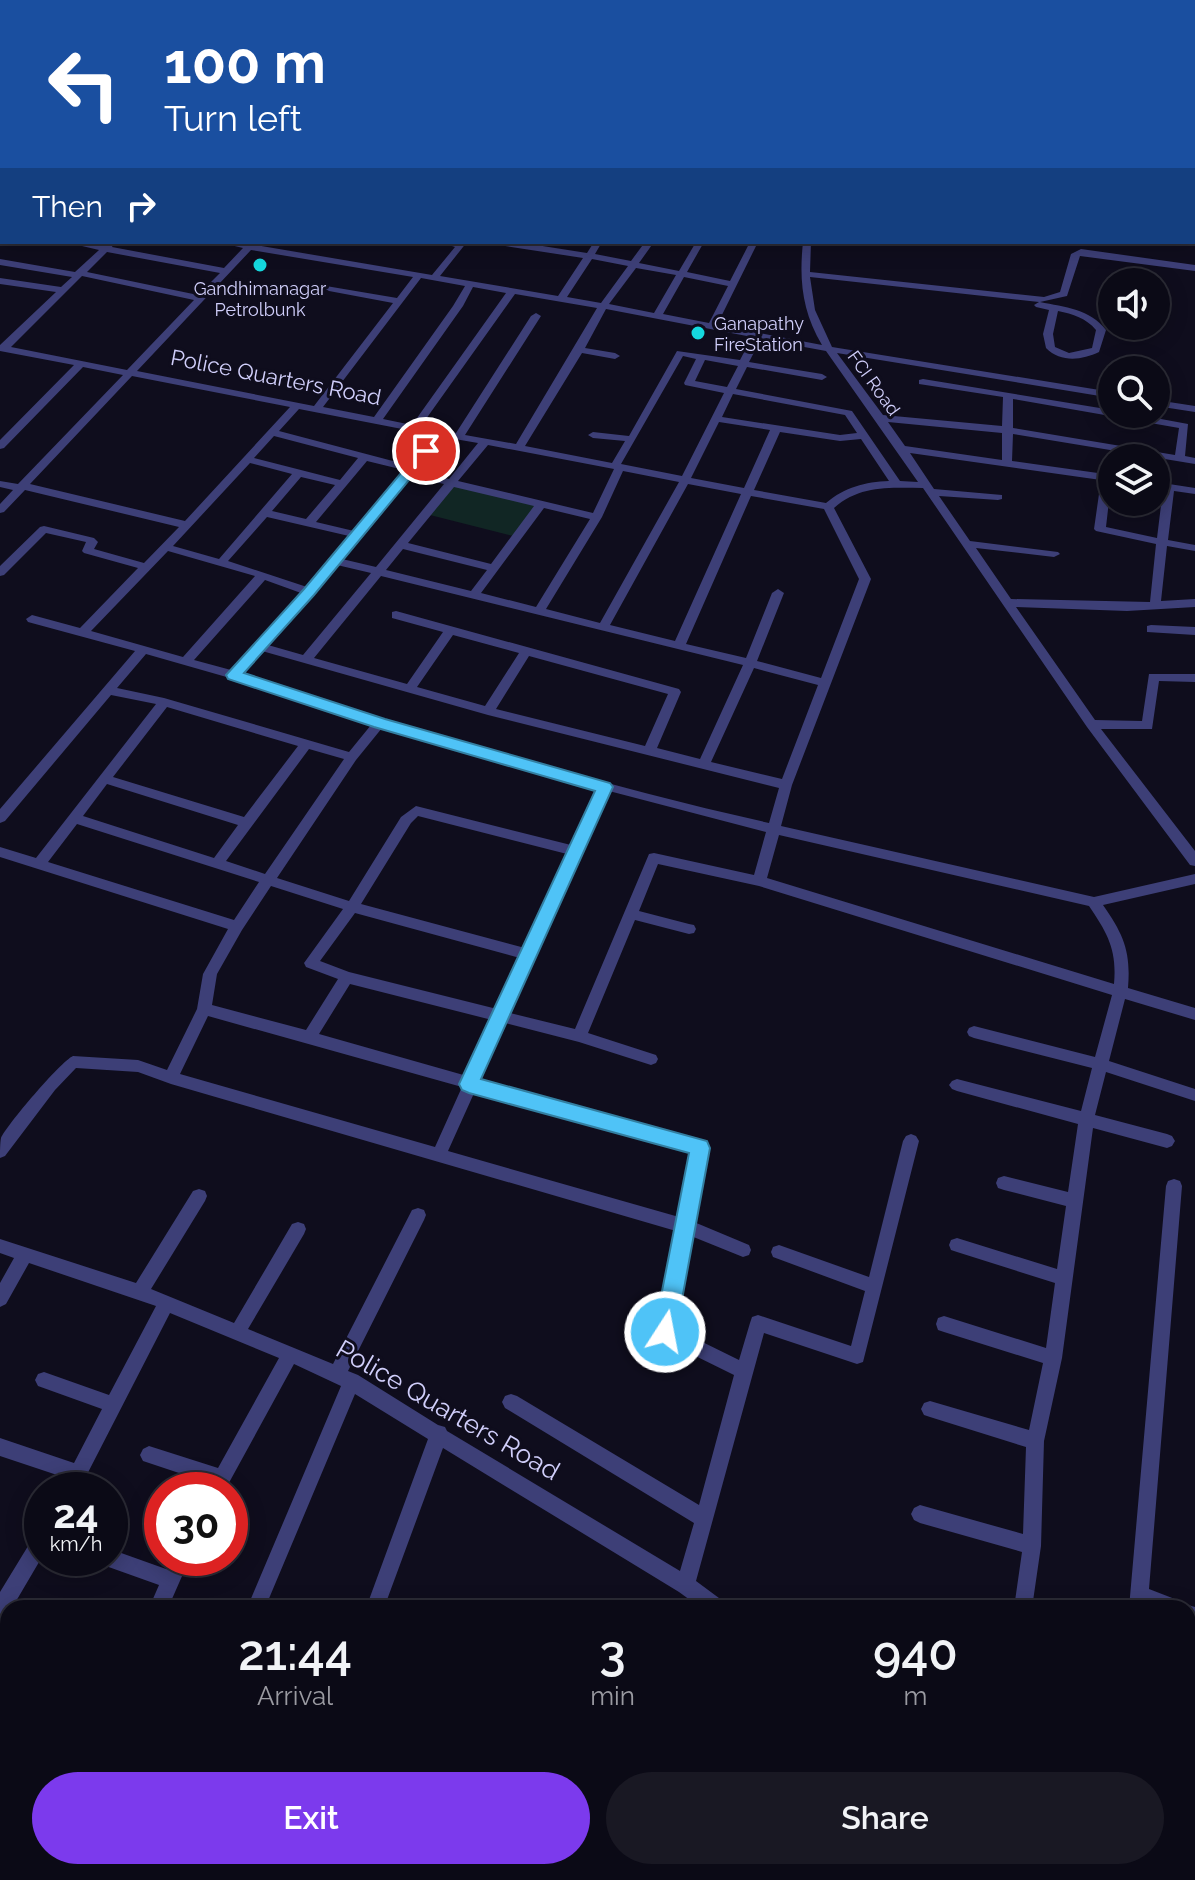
<!DOCTYPE html>
<html lang="en">
<head>
<meta charset="utf-8">
<style>
	:root { --surface:#0b0a16; --page:#191823; --text:#f1f3f6; --muted:#9a9aa1; --line:#2b2b35; --accent:#7c3aed }
	body { margin:0; font-family:Raleway,sans-serif; background:var(--page); color:var(--text); height:100vh; display:flex; flex-direction:column; font-size:30px; white-space:nowrap }
	* { box-sizing:border-box; margin:0 }
	p { font-size:26px; color:var(--muted) }
	.icon { flex:none; width:44px; height:44px; fill:none; stroke:currentColor; stroke-width:2; stroke-linecap:round; stroke-linejoin:round }
	.map { position:relative; flex:1; overflow:hidden }
	.sheet { position:absolute; left:0px; top:1600px; width:1196px; height:280px; display:flex; flex-direction:column; background:var(--surface); border-radius:24px 24px 0 0; box-shadow:0 4px 20px #0003,0 0 0 2px var(--line) }
	.sheet>* { flex:none }
	.guide { position:absolute; left:0px; top:0px; width:1196px; height:244px; box-shadow:0 4px 20px #0003,0 0 0 2px var(--line); background:#1a4fa0; color:#fff; overflow:hidden }
	.controls { position:absolute; left:1098px; top:268px; display:grid; gap:16px }
	.controls a { display:grid; place-items:center; width:72px; height:72px; border-radius:50%; background:var(--surface); box-shadow:0 4px 20px #0003,0 0 0 2px var(--line); font-size:40px }
	.speed { position:absolute; left:24px; top:1472px; display:flex; gap:16px; font-size:40px; font-weight:700; text-align:center }
	.speed>* { display:grid; place-content:center; width:104px; height:104px; border-radius:50%; background:var(--surface); box-shadow:0 4px 20px #0003,0 0 0 2px var(--line); line-height:1 }
	.speed small { font-size:20px; font-weight:400 }
	.speed .limit { border:12px solid #d22; background:#fff; color:#111 }
	.pin { position:absolute; display:grid; place-items:center; width:68px; height:68px; color:#fff; margin:-34px; border:4px solid #fff; border-radius:50%; box-shadow:0 2px 8px #0007 }
	.me { position:absolute; width:88px; margin:-44px; rotate:11deg; stroke-linejoin:round; filter:drop-shadow(0 0 6px #0008) }
	.turn { display:flex; align-items:center; gap:28px; height:168px; padding:0 32px; font-size:36px }
	.turn .icon { width:104px; height:104px; stroke-width:2.5 }
	.turn b { display:block; font-size:56px; line-height:68px }
	.then { display:flex; align-items:center; height:76px; padding:0 32px; background:#0003; gap:16px; font-size:30px }
	.eta { display:flex; justify-content:space-evenly; align-items:center; height:136px; text-align:center }
	.eta b { font-size:48px; font-weight:600; line-height:56px }
	.cta { display:flex; gap:16px; margin-top:auto; padding:16px 32px }
	.cta a { flex:1; height:92px; border-radius:48px; background:var(--accent); color:#fff; font-size:32px; font-weight:600; line-height:92px; text-align:center }
	.cta a+a { background:var(--page); color:var(--text) }
	.map>svg:first-child { display:block }
	.green { fill:#112624 }
	.lines { fill:none; stroke-linecap:round; stroke-linejoin:round }
	.stream { stroke:#122841; stroke-width:5 }
	.minor { fill:#3d3f77; fill-rule:evenodd }
	.rail { stroke:#15d9df; stroke-width:2; stroke-dasharray:7 6; stroke-linecap:butt }
	.route { fill:#4fc3f7; stroke:#337fa1; stroke-width:2 }
	.poi-dot { fill:#15d9df; stroke:#0f0d1d; stroke-width:3 }
	.labels { text-anchor:middle; dominant-baseline:central; stroke-width:6; stroke-linejoin:round; paint-order:stroke }
	.far-poi-label { font-size:18px; fill:#d0cefa; stroke:#0f0d1d }
	.far-street-label { font-size:18px; fill:#d0cefa; stroke:#0f0d1d }
	.street-label { font-size:22px; fill:#d0cefa; stroke:#0f0d1d }
	.near-street-label { font-size:26px; fill:#d0cefa; stroke:#0f0d1d }
</style>
</head>
<body>
<div class="map">
<svg width="1195" height="1880" viewBox="0 0 1195 1880">
	<rect width="100%" height="100%" fill="#0f0d1d"/>
	<path class="green" d="M454 485 538 505 513 536 430 515Z"/>
	<g class="lines">
		<path class="stream" d="M1188 1758 1195 1760"/>
		<g class="minor">
			<path d="M0 0H10L2 2V4Z"/>
			<path d="M136 0H160L157 2Z"/>
			<path d="M207 0H215L205 2Z"/>
			<path d="M455 0H464L453 2Z"/>
			<path d="M514 0H523L512 2Z"/>
			<path d="M608 0H616L606 2Z"/>
			<path d="M979 0H989L992 2H982Z"/>
			<rect x="0" y="16" width="2" height="4"/>
			<rect x="1194" y="21" width="1" height="4"/>
			<rect x="1194" y="52" width="1" height="4"/>
			<path d="M2 183V190L0 191V184Z"/>
			<rect x="0" y="201" width="2" height="6"/>
			<path d="M2 229V236L0 237V230Z"/>
			<path d="M65 242H84L103 246 109 242 113 245 112 247 224 268 243 248 218 242H238L432 275 455 247 440 242H467L440 276 558 296 583 258 499 245 495 242H517L587 253 594 242H602L595 254 631 261 645 242H654L639 263 679 271 696 242H704L687 272 730 281 750 242H758L717 325 822 345C802 311 799 280 803 242H811L810 272 1044 297 1060 292 1071 254 1081 249 1195 265V271L1080 256 1067 296 1040 302C1065 307 1090 309 1106 330L1099 352C1082 360 1061 363 1046 348L1043 334 1049 310 1036 307 1034 305 1039 302 810 277 815 310 832 347 1112 392V398L837 353 883 415 1002 426 1003 397 919 384V380L923 379 1112 410V414H1134L1188 424 1185 456 1195 458V464L1013 434 1012 461 1112 475 1106 527 1157 538 1163 489 1156 488V482L1195 488V494L1174 491 1168 540 1195 545V551L1167 546 1161 601 1195 599V607L1127 611 1016 607 1095 720 1142 721 1149 674H1195V682L1159 681 1152 729H1101L1195 851V866L1190 865 1087 727 923 488C890 488 860 485 834 508L871 579 792 785 781 826 1094 897 1195 874V884L1103 905C1124 935 1131 952 1128 988L1195 1008V1020L1125 999 1109 1061 1195 1089V1101L1106 1072 1095 1115 1167 1134 1172 1136 1175 1141 1172 1146 1167 1148 1093 1128 1062 1358 1044 1441 1041 1546 1032 1608H1014L1022 1552 920 1523 914 1520 911 1514 914 1508 920 1505 1023 1534 1026 1447 930 1417 924 1415 921 1409 924 1403 930 1401 1029 1430 1043 1363 944 1332 938 1330 936 1324 938 1318 944 1316 1046 1348 1055 1283 957 1252 951 1250 949 1245 951 1240 957 1238 1057 1269 1066 1206 1004 1190 998 1188 996 1183 998 1178 1004 1176 1068 1192 1078 1124 957 1091 952 1089 949 1085 952 1081 957 1079 1081 1111 1092 1068 974 1038 969 1036 967 1032 969 1028 974 1026 1095 1057 1112 995 759 886 658 864 639 911 689 924 694 925 696 929 694 933 689 934 635 920 588 1033 656 1055 658 1059 656 1063 651 1065 579 1042 505 1023 480 1079 705 1143 708 1148 694 1222 749 1245 751 1250 749 1255 743 1257 691 1236 674 1328 739 1360 750 1323 752 1317 758 1315 851 1346 865 1291 773 1257 771 1252 773 1247 779 1245 869 1277 903 1141 906 1136 911 1134 916 1136 919 1141 863 1362 857 1364 764 1333 696 1581 723 1601 725 1608H701L679 1592 443 1448 384 1608H366L428 1439 355 1394 265 1608H247L341 1386 294 1364 225 1490H206L209 1483 143 1461 140 1455 143 1449 149 1446 218 1468 279 1358 170 1313 79 1490H60L66 1478 0 1456V1438L74 1463 102 1409 38 1386 35 1380 38 1374 44 1372 109 1395 156 1306 29 1263 6 1304 0 1307V1283L14 1258 0 1253V1239L136 1283 193 1191 199 1189 205 1191 207 1196 205 1201 151 1289 234 1323 292 1224 298 1222 304 1224 306 1229 304 1234 248 1329 333 1364 412 1210 418 1208 424 1210 426 1215 424 1220 348 1371 358 1375 438 1425 445 1427 447 1431 680 1571 694 1523 505 1408 502 1402 505 1396 511 1394 517 1396 699 1505 734 1375 659 1338 657 1332 676 1231 171 1084 138 1072 76 1068 55 1090 5 1156 0 1158C0 1152 0 1143 1 1138 6 1126 61 1061 73 1056L138 1060 167 1070 197 1009 203 974 228 929 0 857V847L36 858 156 704 111 695 5 821 0 823V809L135 651 28 622 26 619 32 615 80 628 138 568 84 553 82 551 86 542 46 533 4 575 0 576V566L40 527 44 526 94 538 98 542 94 549 144 563 179 527 25 490 4 512 0 513V504L13 490 0 487V481L18 484 123 375 83 367 4 448 0 449V440L74 365 0 351V345L56 292 0 284V278L61 287 72 277 0 265V259L75 272 99 250ZM251 250 413 277 397 298 326 286 324 288 329 291 393 303 314 406 137 371ZM107 252 220 273 198 295 87 272ZM592 259 628 266 601 303 567 297ZM636 268 676 275 654 313 609 304ZM82 276 194 300 127 370 11 347ZM684 277 728 286 709 323 663 314ZM421 278 465 286 453 306 374 417 323 407ZM473 287 506 293 412 425 383 419 463 306ZM515 294 597 308 516 444 465 435 541 316 536 313 531 316 456 433 421 426ZM606 309 752 337 740 360 677 351 629 436 593 432 588 435 593 438 625 441 612 463 525 446 582 353 615 359 620 356 615 353 585 348ZM1058 311C1073 314 1086 318 1096 330L1092 348 1069 353 1055 347 1053 334ZM761 339 826 351 918 482 900 481 852 411 736 389 747 367 822 380 827 377 822 374 749 362ZM683 356 696 359 684 383 685 385 724 393 682 476 621 464ZM705 360 738 366 727 387 695 381ZM132 376 290 407 185 521 30 484ZM733 394 845 415 857 433 840 435 722 417ZM1013 399 1179 428 1175 455 1013 428ZM299 409 433 435 408 465 279 431ZM719 422 770 430 744 488 691 478ZM888 422 1002 433V460L905 446ZM780 432 840 441 861 439 889 481C865 482 845 487 826 503L754 490ZM274 436 358 458 340 480 254 458ZM443 437 478 443 449 479 415 471ZM488 445 614 469 593 513 458 481ZM910 453 1101 480 1094 529 1096 531 1156 544 1150 602 1011 599 976 548 1054 557 1060 554 1058 552 970 541 939 496 998 500 1002 499V495L934 489ZM367 461 404 470 354 531 316 522ZM250 463 292 474 219 559 173 546ZM623 471 679 482 600 623 546 609 602 517ZM410 476 444 484 376 567 342 559ZM301 477 335 485 306 519 272 511ZM688 484 741 494 675 641 610 625ZM454 487 534 506 491 564 408 543ZM751 496 824 509 859 579 821 678 757 661 784 593 778 589 772 593 746 658 686 644ZM544 508 590 519 536 607 481 593ZM267 517 349 536 307 587 228 561ZM403 549 487 570 471 591 386 570ZM168 551 255 576 183 657 91 631ZM337 565 371 573 303 655 268 645ZM381 576 743 665 700 759 657 748 681 692 679 689 396 611 392 612V618L443 632 407 684 314 658ZM265 580 301 593 231 670 194 660ZM453 635 519 653 485 706 417 687ZM262 651 488 715 779 788 769 823C592 783 414 730 242 673ZM146 654 230 678 371 725 349 752 164 698 117 688ZM529 656 668 694 645 746 496 709ZM754 668 818 685 782 779 711 762ZM167 707 298 746 244 817 113 777ZM382 728 597 788 571 845 416 806 401 817 349 901 277 878 356 760ZM309 749 344 759 265 874 226 861ZM107 784 238 825 214 858 83 816ZM609 791 766 832 754 875 654 853 649 854 575 1029 510 1013ZM418 816 567 854 525 948 361 904 411 823ZM77 824 259 882 234 920 48 862ZM779 835 1089 906C1108 934 1117 950 1114 984L767 878ZM271 886 343 909 304 963 306 967 338 979 306 1030 212 1005 217 974 242 930ZM355 913 520 958 497 1009 349 972 320 961ZM350 984 492 1020 467 1076 319 1034ZM208 1016 462 1087 435 1147 180 1074ZM475 1091 691 1152 679 1217 448 1151Z"/>
			<path d="M1156 400 1195 406V412L1156 406Z"/>
			<path d="M1151 625 1195 627V635L1147 632V626Z"/>
			<path d="M1174 1179 1180 1181 1182 1186 1149 1589 1180 1601 1182 1607 1188 1605 1195 1607V1625L1188 1623V1608H1129L1166 1186 1168 1181Z"/>
			<path d="M42 1530V1557L12 1608H8L7 1617 0 1619V1592L36 1533Z"/>
			<path d="M110 1549 166 1569 171 1558H190L168 1608H149L159 1585 103 1565 101 1558H110Z"/>
			<path d="M0 1645 8 1647V1667L0 1665Z"/>
			<path d="M1188 1720 1195 1722V1742L1188 1740Z"/>
			<path d="M47 1872 44 1880H23L26 1872Z"/>
			<path d="M185 1872H206L203 1880H182Z"/>
			<path d="M270 1872H290L287 1880H267Z"/>
			<path d="M366 1872H405L409 1880H370Z"/>
			<path d="M681 1872H701L699 1880H679Z"/>
			<path d="M776 1872H814L818 1880H780Z"/>
			<path d="M957 1872H977L976 1880H956Z"/>
			<rect x="1109" y="1872" width="20" height="8"/>
		</g>
		<path class="rail" d="M872 0 879 2"/>
	</g>
	<path class="route" d="M421 449 433 451 314 595 244 673 385 719 610 783 613 787 481 1079 707 1141 710 1148 676 1332 673 1340 665 1343 657 1340 654 1332 689 1153 469 1093 462 1090 459 1084 595 791 374 727 228 679 226 675 304 589Z"/>
	<g class="poi-dot">
		<circle cx="260" cy="265" r="8"/>
		<circle cx="698" cy="333" r="8"/>
	</g>
	<g class="labels">
		<g class="far-poi-label">
			<text x="260" y="288">Gandhimanagar<tspan x="260" dy="21">Petrolbunk</tspan></text>
			<text x="714" y="323" text-anchor="start">Ganapathy<tspan x="714" dy="21">FireStation</tspan></text>
		</g>
		<g class="far-street-label">
			<text transform="translate(874 383) rotate(54)">FCI Road</text>
		</g>
		<g class="street-label">
			<text transform="translate(276 377) rotate(11)">Police Quarters Road</text>
		</g>
		<g class="near-street-label">
			<text transform="translate(448 1410) rotate(30)">Police Quarters Road</text>
		</g>
	</g>
</svg>
<div class="controls">
<a><svg class="icon" aria-label="sound" viewBox="0 0 24 24"><path d="M4 9h4l5-4v14l-5-4H4zM17 9q2 3 0 6"/></svg></a>
<a><svg class="icon" aria-label="search" viewBox="0 0 24 24"><circle cx="10" cy="10" r="6"/><path d="M15 15l6 6"/></svg></a>
<a><svg class="icon" aria-label="layers" viewBox="0 0 24 24"><path d="M12 4l9 5-9 5-9-5zM3 14l9 5 9-5"/></svg></a>
</div>
<div class="speed"><div>24<small>km/h</small></div><div class="limit">30</div></div>
<div class="pin" style="left:426px;top:451px;background:#d93025"><svg class="icon" aria-label="arrive" viewBox="0 0 24 24"><path d="M6 21V4h12l-3 4 3 4H6"/></svg></div>
<svg class="me" style="left:665px;top:1332px" viewBox="-20 -20 40 40"><circle r="17" fill="#4fc3f7" stroke="#fff" stroke-width="3"/><path d="M0-11L8 9 0 5-8 9z" fill="#fff"/></svg>
<div class="guide">
<div class="turn"><svg class="icon" aria-label="left" viewBox="0 0 24 24"><path d="M17 20v-9H6M10 6l-5 5 5 5"/></svg><div><b>100 m</b>Turn left</div></div>
<div class="then">Then<svg class="icon" aria-label="right" viewBox="0 0 24 24"><path d="M7 20v-9h11M14 6l5 5-5 5"/></svg></div>
</div>
<section class="sheet">
<div class="eta">
<div><b>21:44</b><p>Arrival</p></div>
<div><b>3</b><p>min</p></div>
<div><b>940</b><p>m</p></div>
</div>
<div class="cta"><a>Exit</a><a>Share</a></div>
</section>
</div>
</body>
</html>
